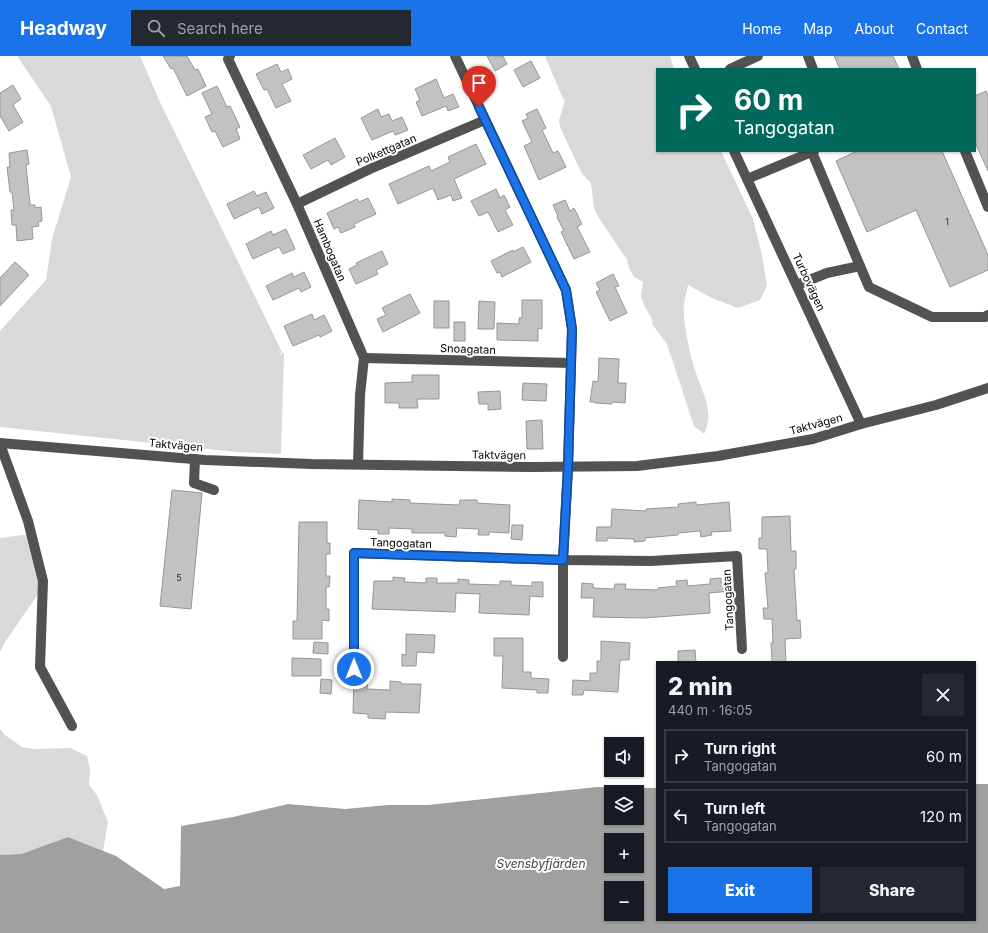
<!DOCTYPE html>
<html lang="en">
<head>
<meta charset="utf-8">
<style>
	:root { --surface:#171b24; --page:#242831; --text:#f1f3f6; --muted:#9ea1a6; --line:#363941; --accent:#1a73e8 }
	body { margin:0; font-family:Inter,sans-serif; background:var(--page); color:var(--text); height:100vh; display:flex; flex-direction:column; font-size:15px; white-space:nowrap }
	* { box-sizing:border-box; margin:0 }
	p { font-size:13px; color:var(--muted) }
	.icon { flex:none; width:22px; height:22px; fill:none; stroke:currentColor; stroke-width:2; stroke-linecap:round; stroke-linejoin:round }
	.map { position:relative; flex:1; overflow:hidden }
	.sheet { position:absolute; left:656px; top:605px; width:320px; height:260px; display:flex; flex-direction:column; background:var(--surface); border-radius:0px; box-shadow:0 1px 3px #0004 }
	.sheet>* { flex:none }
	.banner { position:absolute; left:656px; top:12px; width:320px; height:84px; border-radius:0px; box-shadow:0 1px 3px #0004; background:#00695c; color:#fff; overflow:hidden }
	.buttons { position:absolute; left:604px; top:681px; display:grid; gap:8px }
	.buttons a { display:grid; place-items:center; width:40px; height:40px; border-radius:0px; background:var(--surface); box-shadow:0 1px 3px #0004; font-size:20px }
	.pin { position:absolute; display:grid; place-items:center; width:34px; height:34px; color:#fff; margin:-41px -17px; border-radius:50% 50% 50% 0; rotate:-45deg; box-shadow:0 0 4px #0007 }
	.pin .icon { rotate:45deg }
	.me { position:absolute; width:44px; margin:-22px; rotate:0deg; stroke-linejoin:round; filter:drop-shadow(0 0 3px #0008) }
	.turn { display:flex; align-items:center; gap:14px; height:84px; padding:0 12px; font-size:18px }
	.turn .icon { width:52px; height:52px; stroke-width:2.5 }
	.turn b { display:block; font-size:28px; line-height:34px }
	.round { display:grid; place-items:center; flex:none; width:42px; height:42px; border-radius:0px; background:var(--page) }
	.headline { display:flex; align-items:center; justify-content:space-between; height:68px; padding:0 12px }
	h1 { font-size:24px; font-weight:800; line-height:30px }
	.primary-button { display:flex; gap:8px; margin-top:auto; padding:8px 12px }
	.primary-button a { flex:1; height:46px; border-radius:0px; background:var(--accent); color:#fff; font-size:16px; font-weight:800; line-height:46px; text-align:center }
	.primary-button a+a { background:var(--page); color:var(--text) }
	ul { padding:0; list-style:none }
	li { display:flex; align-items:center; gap:12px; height:54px; margin:0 8px 6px; padding:0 4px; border:2px solid var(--line); border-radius:0px }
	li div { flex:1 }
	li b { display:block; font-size:15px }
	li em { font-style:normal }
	header { display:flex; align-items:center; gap:24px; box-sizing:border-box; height:56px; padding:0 20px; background:var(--accent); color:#fff }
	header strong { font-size:19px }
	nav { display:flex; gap:22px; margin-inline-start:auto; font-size:14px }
	.search { width:280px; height:36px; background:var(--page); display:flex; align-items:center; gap:10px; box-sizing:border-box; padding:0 14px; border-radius:0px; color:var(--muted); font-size:15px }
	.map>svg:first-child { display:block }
	.green { fill:#d9d9d9 }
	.water { fill:#a0a0a0; fill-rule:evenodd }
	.building { fill:#c2c2c2; stroke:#969696 }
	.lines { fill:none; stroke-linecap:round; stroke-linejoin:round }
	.minor { stroke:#525252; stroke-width:10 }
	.route-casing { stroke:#114b97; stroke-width:10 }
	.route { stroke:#1a73e8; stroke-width:7 }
	.labels { text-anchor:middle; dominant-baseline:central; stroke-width:4; stroke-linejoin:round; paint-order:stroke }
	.number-label { font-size:9px; fill:#303030 }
	.street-label { font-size:11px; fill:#000; stroke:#fff }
	.water-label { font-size:12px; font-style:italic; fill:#414141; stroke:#fff }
</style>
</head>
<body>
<header>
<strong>Headway</strong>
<div class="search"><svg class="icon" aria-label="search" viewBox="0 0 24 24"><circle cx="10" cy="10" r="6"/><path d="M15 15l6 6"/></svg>Search here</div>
<nav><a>Home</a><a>Map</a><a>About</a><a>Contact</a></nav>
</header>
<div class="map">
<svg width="988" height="877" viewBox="0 0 988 877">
	<rect width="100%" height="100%" fill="#fff"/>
	<g class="green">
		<path d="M17 0H140L160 46 282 296 278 301 284 296 281 398 237 396 0 371V275L46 224 52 183 71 121 51 50Z"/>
		<path d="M545 0H670L674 13H657V95H721L753 163 762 199 767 230 760 244 738 252 712 242 688 229C687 235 685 241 684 247 682 262 690 299 695 314 702 337 715 354 704 378L694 370 667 288 652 268V263L644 249 641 240 643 226 634 221 629 212 627 203 621 195 597 159 594 152 591 127 582 118 560 71 559 64 565 44 563 43Z"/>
		<path d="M31 478 43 531 5 586 0 596V482Z"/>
		<path d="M0 673 5 679 22 691 34 693 70 692 87 700 90 714 89 729 97 739 108 766 103 795 68 781 21 798 0 799Z"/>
	</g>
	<path class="water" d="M975 728H988V877H0V799L21 798 68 781 116 800 164 833 180 830 181 770 233 761 288 748 345 753 388 749H428L597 731 657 732V864H975ZM611 736H637V762H611ZM611 784H637V810H611ZM611 832H637V858H611Z"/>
	<g class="building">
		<path d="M163 0H187L195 14 198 13 206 30 187 40 173 12 171 13Z"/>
		<path d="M487 0H503L507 8 495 15Z"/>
		<path d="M834 0H893L899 13H840Z"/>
		<path d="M531 5 540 22 523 31 514 14Z"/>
		<path d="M277 8 281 16 288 13 292 23 282 28 291 45 276 52 267 33 264 34 256 18Z"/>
		<path d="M436 23 444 42 453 38 459 51 448 55 446 50 422 60 416 46 420 44 415 33Z"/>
		<path d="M13 29 21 43 13 49 23 66 9 75 0 60V37Z"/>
		<path d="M217 30 227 51 230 50 240 71 236 73 240 83 223 91 215 75 212 76 205 61 212 58 202 37Z"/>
		<path d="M986 35 988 40V115L975 86V40Z"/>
		<path d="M378 53 381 61 389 58 392 65 402 61 408 74 395 79 393 75 372 84 361 62Z"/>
		<path d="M537 53 546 72 542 74 553 97 558 95 566 111 539 124 524 90 532 86 522 65 528 62 526 58Z"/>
		<path d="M335 82 345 101 331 109 328 104 311 113 303 99Z"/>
		<path d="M476 88 486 108 454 123 462 142 453 145 451 139 438 144 433 132 398 148 389 128 429 110 431 115 450 106 448 101Z"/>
		<path d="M27 94 29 108 26 109 30 149H35V152L41 151 42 165 38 166 39 170 32 171 33 183 17 185 16 169H12L11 154H14L12 136H10L7 111H10L9 97Z"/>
		<path d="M857 95H942L988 199V214L950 231 916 154 867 176 836 105Z"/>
		<path d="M496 133 500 142 504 139 510 151 505 154 513 169 498 176 488 156 479 160 471 145Z"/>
		<path d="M254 135 257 140 266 136 274 152 262 158 259 151 234 163 227 148Z"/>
		<path d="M368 142 376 158 354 168 355 171 341 177 338 171 334 173 327 157 357 143 359 146Z"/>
		<path d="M565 144 570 155 574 152 582 168 577 171 590 196 574 203 561 176 564 175 557 161 558 160 553 149Z"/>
		<path d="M286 173 295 193 283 198 279 191 253 203 246 188 271 175 273 179Z"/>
		<path d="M523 191 531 206 502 221 500 216 497 217 491 205 513 194V196Z"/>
		<path d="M382 195 388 208 376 214 378 218 356 228 349 213 357 209 356 207Z"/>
		<path d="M15 206 29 219 0 250V222Z"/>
		<path d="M304 216 311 231 301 236 299 232 273 244 266 230 292 217 294 221Z"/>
		<path d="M613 218 619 230 615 231 627 257 610 265 596 236 600 234 596 227Z"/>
		<path d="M410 238 420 257 383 276 377 263 386 259 382 252Z"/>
		<path d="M522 244H542V273L538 272V285L497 284V267L519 268V262H522Z"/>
		<rect x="434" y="245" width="15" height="27"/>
		<path d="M479 245 495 246 494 273H478Z"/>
		<path d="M312 258 314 264 324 259 332 275 320 281 319 279 293 290 284 270Z"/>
		<rect x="454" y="266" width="11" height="19"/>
		<path d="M599 302 619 303 618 327H626L625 347 613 346 612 348 595 347V346H590L593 325 598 326Z"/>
		<path d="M412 319H439V343H417L418 352H399V347H385V327L412 326Z"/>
		<path d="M523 327 547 328 546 345 522 344Z"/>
		<path d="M500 335 501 353 488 354V348H479L478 336Z"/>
		<path d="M542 364 543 393H527L526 365Z"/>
		<path d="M172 434 202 437 191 553 160 550Z"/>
		<path d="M392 443 410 444V447L459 449 460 444H477V447L510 449 509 477 489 476V479H478L479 473 457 472 456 481 445 480V477H412V473L389 472V478H378V474L358 473 359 444 392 446Z"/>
		<path d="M696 446V449L729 446 731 475 711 476 712 479 701 481 700 475 678 477V479L645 482V485L634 486V483L607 482V485H596L597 471H611L612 453 646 455V453L679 451 678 448Z"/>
		<path d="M790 460 791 495H796V513H794L797 565 800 564 801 582 785 583 786 606H772L771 587H773L772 563H764L763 552H768L765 517H768L767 493H759V482H762V461Z"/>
		<path d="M299 466H327V487H330V498H326V520H330L329 531H326V553H329V565L322 564V583H293V565H297Z"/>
		<path d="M512 469H523L522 484 511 483Z"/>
		<path d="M393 521 405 522 404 526 426 527V522H437V527H458V523L469 524V528L500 529V525H511V529L532 530V526H543V541L530 540 529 559 479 557 480 538 456 537 455 556 372 553 374 525H393Z"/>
		<path d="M721 522V527L732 526V535L709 537 710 557 644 562 593 561 594 542H581L582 527 593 528V532L614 533 615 528H626L625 533 658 534V532L677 530 676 525 687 524 688 530 710 528V523Z"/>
		<path d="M406 578 435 579 434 597 417 596 416 610H402V598L406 599Z"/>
		<path d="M494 582H523V616H531V622L549 623 548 637H537V634L502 632 503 600H494Z"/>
		<path d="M601 585 630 587 629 604H620L618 636 584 634 583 639H572L573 624 590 625V617H597V605H601Z"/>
		<path d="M314 586 328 587V598L313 597Z"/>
		<path d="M695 594 696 606H678V595Z"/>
		<path d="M292 602 321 603V620H292Z"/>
		<path d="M354 621 368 622 367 633 390 634V625L401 626V628H421L419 657 386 656 385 663 368 662V658L353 657Z"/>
		<path d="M321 623 332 624 331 638 320 637Z"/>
	</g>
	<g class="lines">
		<g class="minor">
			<path d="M230 0 228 3 297 148 364 302 360 339 358 408"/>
			<path d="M455 0 566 234 572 273 568 411 563 504V601"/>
			<path d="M689 0 695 13"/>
			<path d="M808 0 813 13"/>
			<path d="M912 0 917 13"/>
			<path d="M730 13 758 0"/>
			<path d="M734 95 861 368"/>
			<path d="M965 95 988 151"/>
			<path d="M812 96 860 210"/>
			<path d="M747 123 814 95"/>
			<path d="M297 148 370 113 485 64"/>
			<path d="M797 229 827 217 860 210 869 231 932 261H985L988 259"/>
			<path d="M364 302 571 307"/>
			<path d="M0 387 205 404 311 408 532 411 637 410 718 400 813 383 861 368 936 349 988 332"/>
			<path d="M0 388 28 465 43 525 40 611 72 670"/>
			<path d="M195 403 194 427 214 434"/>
			<path d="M354 613V497L563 504 651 505 737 500 742 593"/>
		</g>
	</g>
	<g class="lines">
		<defs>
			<path id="route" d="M354 613V497L563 504 568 411 572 273 566 234 479 51"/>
		</defs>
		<use href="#route" class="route-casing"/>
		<use href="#route" class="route"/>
	</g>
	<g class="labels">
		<g class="number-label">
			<text x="947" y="165">1</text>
			<text x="179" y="521">5</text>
		</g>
		<g class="street-label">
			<text transform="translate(386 94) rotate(-23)">Polkettgatan</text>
			<text transform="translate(330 194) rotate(67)">Hambogatan</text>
			<text transform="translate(809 226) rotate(65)">Turbovägen</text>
			<text transform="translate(468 293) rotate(2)">Snoagatan</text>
			<text transform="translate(816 368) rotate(-15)">Taktvägen</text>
			<text transform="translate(176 389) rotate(5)">Taktvägen</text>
			<text transform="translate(499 399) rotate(1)">Taktvägen</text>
			<text transform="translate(401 487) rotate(2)">Tangogatan</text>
			<text transform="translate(728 544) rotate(-93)">Tangogatan</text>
		</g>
		<g class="water-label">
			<text x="541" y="807">Svensbyfjärden</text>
		</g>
	</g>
</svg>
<div class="buttons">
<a><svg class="icon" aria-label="sound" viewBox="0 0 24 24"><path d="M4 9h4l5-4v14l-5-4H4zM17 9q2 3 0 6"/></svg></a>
<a><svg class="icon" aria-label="layers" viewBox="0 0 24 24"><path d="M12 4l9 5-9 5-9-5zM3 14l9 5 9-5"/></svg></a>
<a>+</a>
<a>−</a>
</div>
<div class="pin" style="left:479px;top:51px;background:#d93025"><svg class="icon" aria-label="arrive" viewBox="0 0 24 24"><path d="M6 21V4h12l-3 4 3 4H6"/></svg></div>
<svg class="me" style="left:354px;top:613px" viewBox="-20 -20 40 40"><circle r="17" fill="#1a73e8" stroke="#fff" stroke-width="3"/><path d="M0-11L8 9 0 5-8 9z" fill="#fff"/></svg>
<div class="banner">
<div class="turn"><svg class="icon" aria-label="right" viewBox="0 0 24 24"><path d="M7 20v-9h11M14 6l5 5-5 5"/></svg><div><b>60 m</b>Tangogatan</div></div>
</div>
<section class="sheet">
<div class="headline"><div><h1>2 min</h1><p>440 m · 16:05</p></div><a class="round"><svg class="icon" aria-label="close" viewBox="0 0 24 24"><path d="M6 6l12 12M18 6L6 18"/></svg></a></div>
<ul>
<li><svg class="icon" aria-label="right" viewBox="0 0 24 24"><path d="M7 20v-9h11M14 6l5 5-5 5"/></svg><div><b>Turn right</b><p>Tangogatan</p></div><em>60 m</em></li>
<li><svg class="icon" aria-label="left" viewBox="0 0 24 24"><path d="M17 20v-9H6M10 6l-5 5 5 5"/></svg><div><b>Turn left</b><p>Tangogatan</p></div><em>120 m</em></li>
</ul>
<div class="primary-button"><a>Exit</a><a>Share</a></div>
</section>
</div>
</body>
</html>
